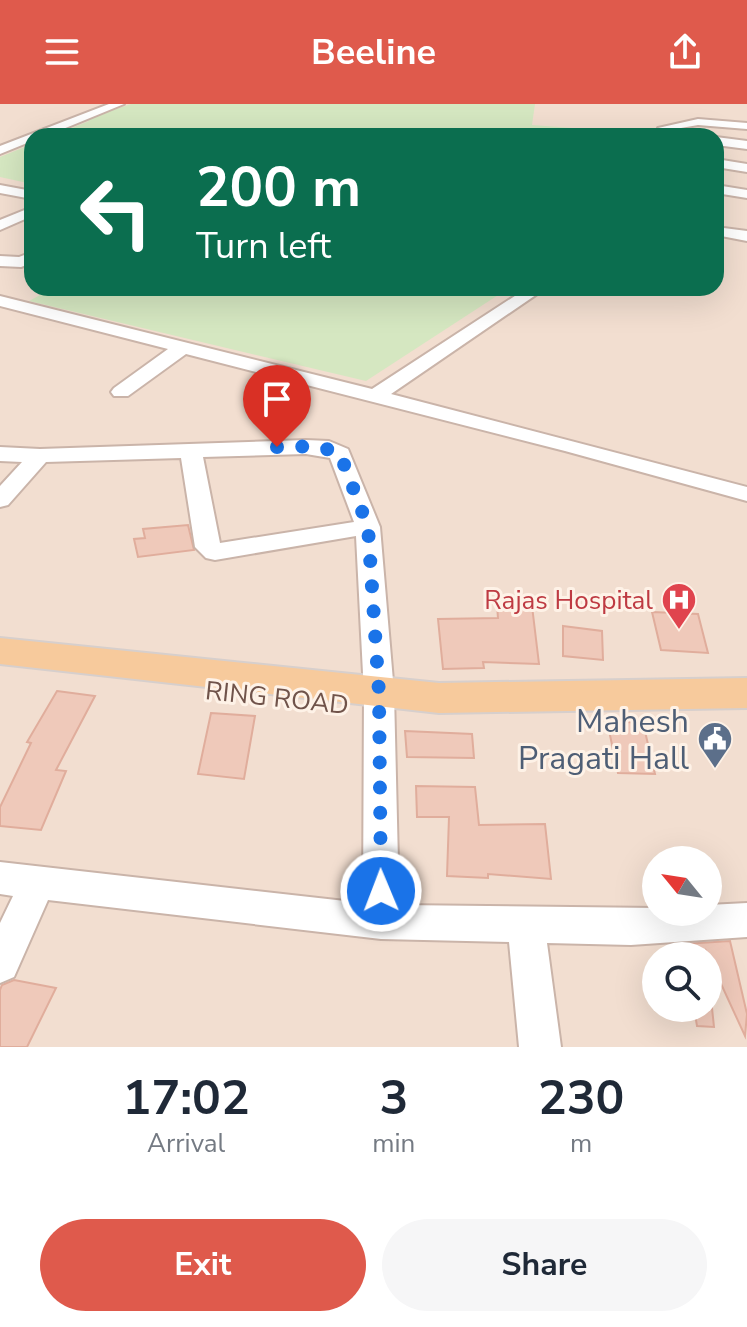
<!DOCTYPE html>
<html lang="en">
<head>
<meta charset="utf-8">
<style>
	:root { --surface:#fff; --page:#f6f6f7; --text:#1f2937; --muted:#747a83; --accent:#df5a4c }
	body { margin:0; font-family:"Nunito Sans",sans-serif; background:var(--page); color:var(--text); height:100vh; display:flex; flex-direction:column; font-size:30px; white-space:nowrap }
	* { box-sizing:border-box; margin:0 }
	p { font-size:26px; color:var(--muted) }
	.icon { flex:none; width:44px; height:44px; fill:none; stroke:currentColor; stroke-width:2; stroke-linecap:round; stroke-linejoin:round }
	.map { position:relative; height:943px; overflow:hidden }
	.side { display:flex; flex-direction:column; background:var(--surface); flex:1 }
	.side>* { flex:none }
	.guide { position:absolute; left:24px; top:24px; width:700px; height:168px; border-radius:24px; box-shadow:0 8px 32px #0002; background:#0b6e4f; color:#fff; overflow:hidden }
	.needle { width:52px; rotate:300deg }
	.tools { position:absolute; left:642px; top:742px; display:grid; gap:16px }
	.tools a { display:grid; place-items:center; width:80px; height:80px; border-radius:50%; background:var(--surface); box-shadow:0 8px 32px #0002; font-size:40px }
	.pin { position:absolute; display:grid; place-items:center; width:68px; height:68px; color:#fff; margin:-82px -34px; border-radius:50% 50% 50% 0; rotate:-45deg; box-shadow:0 0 8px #0007 }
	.pin .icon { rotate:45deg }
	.me { position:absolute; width:88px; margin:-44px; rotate:359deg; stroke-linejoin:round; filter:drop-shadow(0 0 6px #0008) }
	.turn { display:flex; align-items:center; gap:28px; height:168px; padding:0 40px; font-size:36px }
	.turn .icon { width:104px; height:104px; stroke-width:2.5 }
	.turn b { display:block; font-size:56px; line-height:68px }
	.eta { display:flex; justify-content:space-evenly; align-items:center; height:136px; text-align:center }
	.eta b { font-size:48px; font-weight:700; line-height:56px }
	.button { display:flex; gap:16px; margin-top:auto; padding:16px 40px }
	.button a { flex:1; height:92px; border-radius:48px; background:var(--accent); color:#fff; font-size:32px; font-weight:700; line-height:92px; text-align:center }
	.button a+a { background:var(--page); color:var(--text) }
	header { display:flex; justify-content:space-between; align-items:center; height:104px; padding:0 40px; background:var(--accent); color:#fff; font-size:36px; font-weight:700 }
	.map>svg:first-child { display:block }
	.residential { fill:#f2ded0; fill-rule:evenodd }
	.green { fill:#d5e7c1 }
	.building { fill:#efc9ba; stroke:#e0ad9c; stroke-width:2 }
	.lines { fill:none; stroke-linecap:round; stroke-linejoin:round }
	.minor-casing { stroke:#cab4a9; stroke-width:4 }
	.major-casing { stroke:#d7cfcc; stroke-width:4 }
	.minor { fill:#fff; fill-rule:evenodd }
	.major { fill:#f7ca9c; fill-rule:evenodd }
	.route { stroke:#1a73e8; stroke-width:14; stroke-dasharray:0 25.2 }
	.labels { text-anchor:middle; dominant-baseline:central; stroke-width:6; stroke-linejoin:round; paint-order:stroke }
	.health-label { font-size:26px; fill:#be3a42; stroke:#fef2e7; text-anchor:end }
	.street-label { font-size:26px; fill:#70534a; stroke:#fef2e7 }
	.near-service-label { font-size:32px; fill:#4e5e75; stroke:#fef2e7; text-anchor:end }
</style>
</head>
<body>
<header><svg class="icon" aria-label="menu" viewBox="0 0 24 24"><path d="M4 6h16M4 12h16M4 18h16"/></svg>Beeline<svg class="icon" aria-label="share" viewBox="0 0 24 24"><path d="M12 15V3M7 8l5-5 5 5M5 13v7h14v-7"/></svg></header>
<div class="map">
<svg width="747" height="943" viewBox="0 0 747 943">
	<rect width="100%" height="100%" fill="#fbeee1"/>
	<path class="residential" d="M0 0H747V943H0ZM32 32H716V184H32ZM656 756H708V808H656ZM656 852H708V904H656Z"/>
	<g class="green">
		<path d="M131 0H535L532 21 652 30 52 32 89 17 86 15Z"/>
		<path d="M32 40V80L0 73V53Z"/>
		<path d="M53 184H509L366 277 29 197Z"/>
	</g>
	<g class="building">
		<path d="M188 421 194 446 138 453 134 435 145 434 143 425Z"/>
		<path d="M497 501 532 502 539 560 483 558 484 564 443 565 438 515 498 514Z"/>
		<path d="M652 508 698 510 708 549 661 546Z"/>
		<path d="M563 522 602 527 603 556 563 552Z"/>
		<path d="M57 587 95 592 56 666 66 667 41 726 0 722V703L31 639 27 638Z"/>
		<path d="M211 609 255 612 244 675 198 670Z"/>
		<path d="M607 617 643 619 655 670 618 669Z"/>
		<path d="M405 627 472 630 474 654 407 653Z"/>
		<path d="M416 682 475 683 479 721 545 720 551 775 488 770V774L447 772 449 713H417Z"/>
		<path d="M730 837 747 910 745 932 705 845 706 852H686L684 840Z"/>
		<path d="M14 876 56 884 27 943H0V886L2 881Z"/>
		<path d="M694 904H712L714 923 697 922Z"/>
	</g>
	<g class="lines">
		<defs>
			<g id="minor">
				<path d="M109 0H124L46 32H32V37L0 50V42Z"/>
				<path d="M698 15 747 19V25L698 21 664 27 658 24Z"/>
				<path d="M716 33 747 37V45L716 41Z"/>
				<path d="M716 55 747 60V68L716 63Z"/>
				<path d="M0 81 32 87V95L0 89Z"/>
				<path d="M716 81 747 86V94L716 89Z"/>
				<path d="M32 103V112L0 126V116Z"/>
				<path d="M716 123 747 127V137L716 131Z"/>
				<path d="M32 148V159L21 163 0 162V152L19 153Z"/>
				<path d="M527 184H546L391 290 747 383V397L565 347 186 250 128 292H114L111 288 114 284 168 245 0 202V192L372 285Z"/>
				<path d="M306 336 329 337 348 345 380 423 394 589 399 801 656 804V808H708V801L747 799V833L631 841 547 839 561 943H519L509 838 381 835 48 796 14 873 0 879V819L13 792 0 790V758L363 799 364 589 356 432 215 456 206 454 195 443 181 354 46 358 8 401 0 403V382L22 358 0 357V343L40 345ZM306 350 330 354 354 418 220 439 203 353Z"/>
			</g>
			<path id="major" d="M0 534 439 579 747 574V604L439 609 0 560Z"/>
		</defs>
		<use href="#minor" class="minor-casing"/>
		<use href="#major" class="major-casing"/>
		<use href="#minor" class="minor"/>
		<use href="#major" class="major"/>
	</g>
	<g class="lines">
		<path class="route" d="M277 343C299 343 320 340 340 350L368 423 379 589 381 787"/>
	</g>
	<defs>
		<symbol id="hospital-pin" viewBox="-11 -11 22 30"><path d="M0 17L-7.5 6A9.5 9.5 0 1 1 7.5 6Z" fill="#e0444e" stroke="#fef2e7"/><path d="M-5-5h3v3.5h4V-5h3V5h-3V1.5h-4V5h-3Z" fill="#fff"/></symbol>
		<symbol id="civic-pin" viewBox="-11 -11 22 30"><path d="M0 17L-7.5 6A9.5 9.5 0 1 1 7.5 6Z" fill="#5c6f8a" stroke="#fef2e7"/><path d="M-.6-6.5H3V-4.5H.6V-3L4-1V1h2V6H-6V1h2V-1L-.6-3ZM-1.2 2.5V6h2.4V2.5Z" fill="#fff"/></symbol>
	</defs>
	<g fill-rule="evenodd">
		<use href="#hospital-pin" x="659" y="476" width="40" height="54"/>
		<use href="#civic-pin" x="695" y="615" width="40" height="54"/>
	</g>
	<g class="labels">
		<g class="health-label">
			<text x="653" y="496">Rajas Hospital</text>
		</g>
		<g class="street-label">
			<text transform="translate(277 594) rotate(6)">RING ROAD</text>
		</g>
		<g class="near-service-label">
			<text x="689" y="617">Mahesh<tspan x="689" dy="37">Pragati Hall</tspan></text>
		</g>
	</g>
</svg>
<div class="tools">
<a><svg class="needle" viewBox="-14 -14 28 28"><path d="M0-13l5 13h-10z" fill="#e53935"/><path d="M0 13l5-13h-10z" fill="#747a83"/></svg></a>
<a><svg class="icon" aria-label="search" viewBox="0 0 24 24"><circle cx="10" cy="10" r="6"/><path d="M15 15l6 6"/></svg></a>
</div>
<div class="pin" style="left:277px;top:343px;background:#d93025"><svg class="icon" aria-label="arrive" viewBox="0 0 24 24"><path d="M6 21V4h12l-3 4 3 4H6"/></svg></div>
<svg class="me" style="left:381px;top:787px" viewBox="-20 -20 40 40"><circle r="17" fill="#1a73e8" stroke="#fff" stroke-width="3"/><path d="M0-11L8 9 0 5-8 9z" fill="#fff"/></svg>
<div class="guide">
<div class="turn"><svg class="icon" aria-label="left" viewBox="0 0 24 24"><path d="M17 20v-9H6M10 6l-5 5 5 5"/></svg><div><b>200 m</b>Turn left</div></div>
</div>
</div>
<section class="side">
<div class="eta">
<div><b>17:02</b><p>Arrival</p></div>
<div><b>3</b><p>min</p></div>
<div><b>230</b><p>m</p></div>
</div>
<div class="button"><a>Exit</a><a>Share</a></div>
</section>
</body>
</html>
